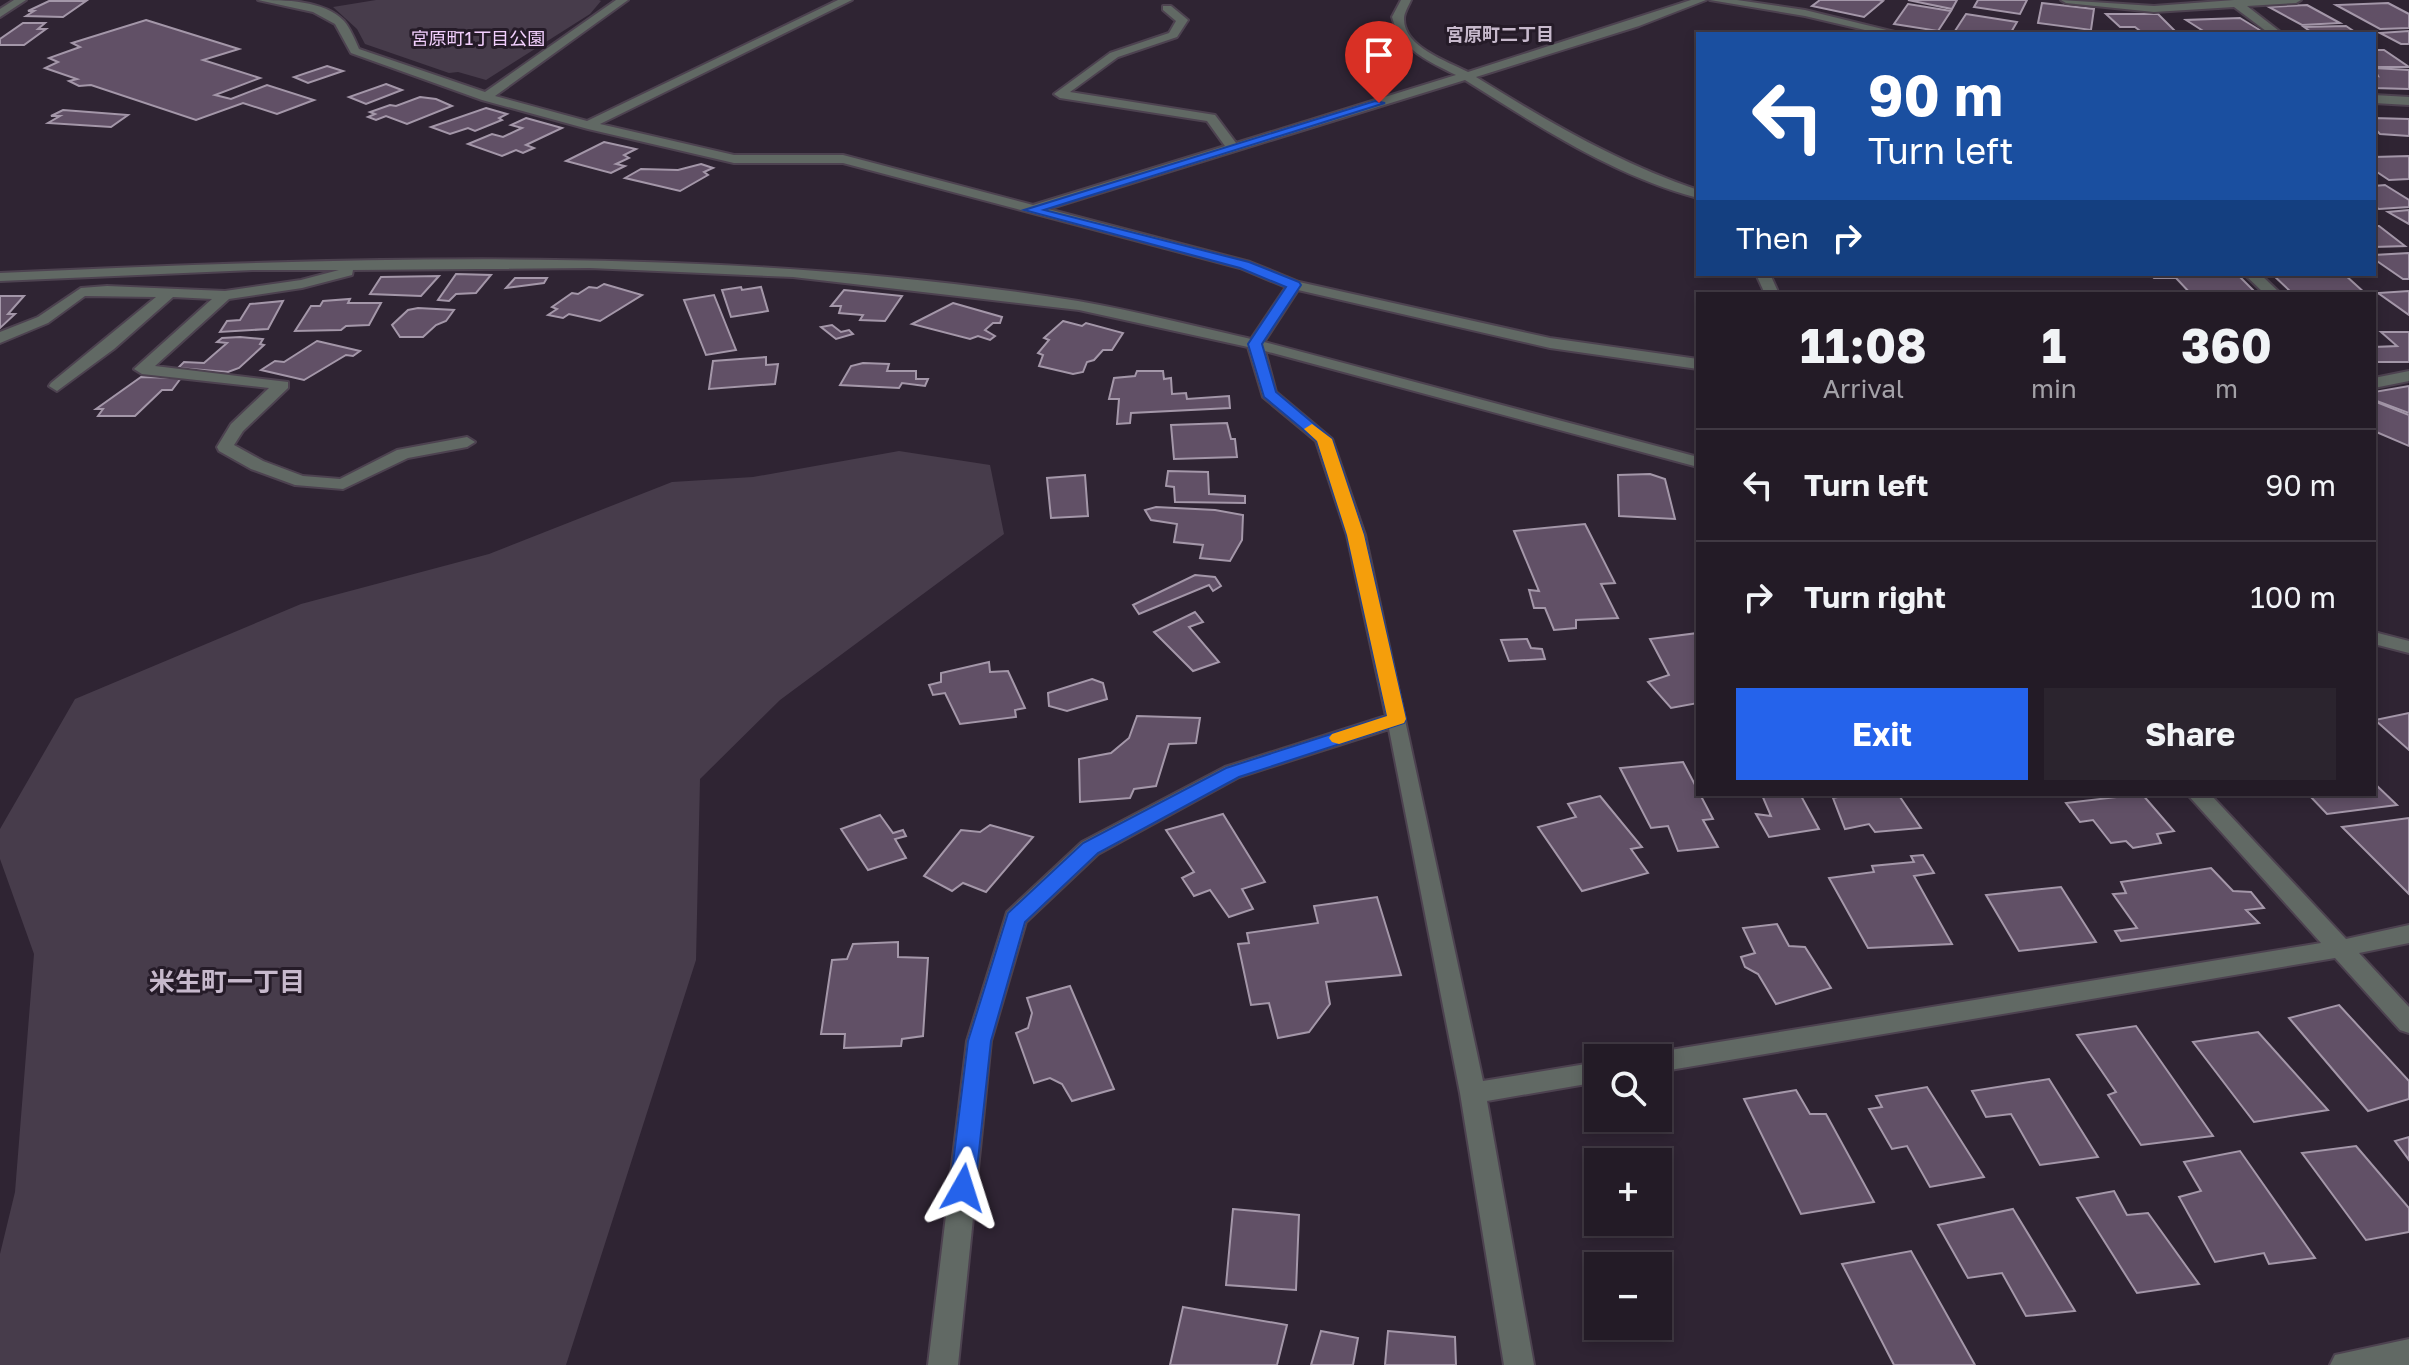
<!DOCTYPE html>
<html lang="en">
<head>
<meta charset="utf-8">
<style>
	:root { --surface:#231b26; --page:#2b242e; --text:#f1f3f6; --muted:#a3a1a7; --line:#403943; --accent:#2563eb }
	body { margin:0; font-family:"Golos Text","Noto Sans JP",sans-serif; background:var(--page); color:var(--text); height:100vh; display:flex; flex-direction:column; font-size:30px; white-space:nowrap }
	* { box-sizing:border-box; margin:0 }
	p { font-size:26px; color:var(--muted) }
	.icon { flex:none; width:44px; height:44px; fill:none; stroke:currentColor; stroke-width:2; stroke-linecap:round; stroke-linejoin:round }
	.map { position:relative; flex:1; overflow:hidden }
	.panel { position:absolute; left:1696px; top:292px; width:680px; height:504px; display:flex; flex-direction:column; background:var(--surface); border-radius:0px; box-shadow:0 4px 12px #0003,0 0 0 2px var(--line) }
	.panel>* { flex:none }
	.hud { position:absolute; left:1696px; top:32px; width:680px; height:244px; border-radius:0px; box-shadow:0 4px 12px #0003,0 0 0 2px var(--line); background:#1a4fa0; color:#fff; overflow:hidden }
	.controls { position:absolute; left:1584px; top:1044px; display:grid; gap:16px }
	.controls a { display:grid; place-items:center; width:88px; height:88px; border-radius:0px; background:var(--surface); box-shadow:0 4px 12px #0003,0 0 0 2px var(--line); font-size:40px }
	.pin { position:absolute; display:grid; place-items:center; width:68px; height:68px; color:#fff; margin:-82px -34px; border-radius:50% 50% 50% 0; rotate:-45deg; box-shadow:0 0 8px #0007 }
	.pin .icon { rotate:45deg }
	.me { position:absolute; width:88px; margin:-44px; rotate:6deg; stroke-linejoin:round; filter:drop-shadow(0 0 6px #0008) }
	.turn { display:flex; align-items:center; gap:28px; height:168px; padding:0 40px; font-size:36px }
	.turn .icon { width:104px; height:104px; stroke-width:2.5 }
	.turn b { display:block; font-size:56px; line-height:68px }
	.then { display:flex; align-items:center; height:76px; padding:0 40px; background:#0003; gap:16px; font-size:30px }
	.eta { display:flex; justify-content:space-evenly; align-items:center; height:136px; text-align:center }
	.eta b { font-size:48px; font-weight:700; line-height:56px }
	.cta { display:flex; gap:16px; margin-top:auto; padding:16px 40px }
	.cta a { flex:1; height:92px; border-radius:0px; background:var(--accent); color:#fff; font-size:32px; font-weight:700; line-height:92px; text-align:center }
	.cta a+a { background:var(--page); color:var(--text) }
	ul { padding:0; list-style:none }
	li { display:flex; align-items:center; gap:24px; height:112px; padding:0 40px; border-top:2px solid var(--line) }
	li div { flex:1 }
	li b { display:block; font-size:30px }
	li em { font-style:normal }
	.map>svg:first-child { display:block }
	.green { fill:#473c4b }
	.building { fill:#615066; stroke:#a497a9; stroke-width:2 }
	.lines { fill:none; stroke-linecap:round; stroke-linejoin:round }
	.minor-casing { stroke:#4d4250; stroke-width:4 }
	.minor { fill:#616964; fill-rule:evenodd }
	.route { fill:#2563eb; stroke:#184099; stroke-width:2 }
	.slow { fill:#f59e0b }
	.labels { text-anchor:middle; dominant-baseline:central; stroke-width:6; stroke-linejoin:round; paint-order:stroke }
	.far-neighbourhood-label { font-size:18px; font-weight:bold; fill:#c7b9cc; stroke:#251b28 }
	.far-park-label { font-size:18px; fill:#f2cffd; stroke:#251b28 }
	.near-neighbourhood-label { font-size:26px; font-weight:bold; fill:#c7b9cc; stroke:#251b28 }
</style>
</head>
<body>
<div class="map">
<svg width="2409" height="1365" viewBox="0 0 2409 1365">
	<rect width="100%" height="100%" fill="#2f2433"/>
	<g class="green">
		<path d="M376 0H599L601 1 590 14 486 80 458 72 449 73 365 44 357 29 333 7Z"/>
		<path d="M899 451 990 465 1004 534 780 700 700 779 696 960 566 1365H0V1254L15 1192 34 954 0 859V829L75 699 301 604 489 554 672 482 753 477Z"/>
	</g>
	<g class="building">
		<path d="M1820 0H1879L1883 1 1864 17 1812 6Z"/>
		<path d="M1908 0H1957L1952 9Z"/>
		<path d="M1978 0H2027L2020 14 1974 7Z"/>
		<path d="M49 1H86L63 17 26 16 34 11H28Z"/>
		<path d="M2042 3 2094 9 2091 30 2038 23Z"/>
		<path d="M2388 3 2409 14V28L2380 29 2336 5Z"/>
		<path d="M1908 4 1951 11 1938 31 1894 24Z"/>
		<path d="M2307 5 2340 23 2302 25 2269 7Z"/>
		<path d="M1966 14 2017 22 2010 34H1953Z"/>
		<path d="M2106 14H2158L2178 34H2144L2135 27H2120Z"/>
		<path d="M2240 18 2263 32 2208 34 2186 20Z"/>
		<path d="M146 20 239 49 203 60 260 78 215 95 231 99 267 85 314 100 277 114 243 103 196 120 91 85 79 86 69 81 77 79 45 68 58 62 49 58 80 47 72 43Z"/>
		<path d="M23 23H45L38 29H46L24 45H0V39Z"/>
		<path d="M2346 26 2358 34H2314L2304 27Z"/>
		<path d="M2409 31V44H2401L2380 33Z"/>
		<path d="M2374 50H2384L2409 67H2374Z"/>
		<path d="M327 66 343 71 308 83 294 77Z"/>
		<path d="M2374 68 2409 70V89L2374 88V75L2378 76Z"/>
		<path d="M386 84 402 90 366 104 349 97Z"/>
		<path d="M420 97 436 99 452 106 407 124 386 116 376 120 368 117 375 114 370 112 390 105 396 106Z"/>
		<path d="M486 108 507 114 499 118 502 120 475 131 468 128 450 134 431 127Z"/>
		<path d="M63 110 128 115 111 127 48 123 60 116H51Z"/>
		<path d="M526 118 562 128 526 145 534 148 523 153 516 150 502 156 468 144 492 134 503 137 522 128 511 125Z"/>
		<path d="M2374 118 2409 119V136L2380 134 2374 128Z"/>
		<path d="M604 142 636 149 624 155 629 158 616 164 625 166 611 173 566 161Z"/>
		<path d="M2409 156V179L2389 180 2374 170V157Z"/>
		<path d="M701 164 713 168 704 172 708 175 680 191 625 178 641 169 678 170Z"/>
		<path d="M2385 185 2409 200V207L2379 209 2374 206V186Z"/>
		<path d="M2409 210V224L2388 212Z"/>
		<path d="M2374 226H2379L2405 246 2374 247Z"/>
		<path d="M2409 253V279H2403L2374 259V255Z"/>
		<path d="M456 274 491 275 476 293 456 294 449 301 438 300Z"/>
		<path d="M2150 274H2237L2257 294H2191L2176 278H2154Z"/>
		<path d="M2272 274H2344L2366 294H2293Z"/>
		<path d="M439 276 421 296 370 294 381 277Z"/>
		<path d="M515 278H547L544 283 506 288Z"/>
		<path d="M604 284 642 295 600 321 569 314 563 318 548 315 557 309 552 307 572 293 578 294 589 287 597 288Z"/>
		<path d="M741 287 742 290 761 287 768 311 731 317 722 290Z"/>
		<path d="M844 290 902 296 885 321 860 320 863 315 839 313 841 306H831Z"/>
		<path d="M2409 291V315L2378 293Z"/>
		<path d="M714 295 736 350 706 355 684 300Z"/>
		<path d="M0 296H24L8 314H15L0 328Z"/>
		<path d="M350 299 348 303H381L369 325 346 326 341 330 295 331 311 306H320L323 301Z"/>
		<path d="M283 301 268 329 220 332 227 321 240 320 250 304Z"/>
		<path d="M953 303 1002 317 1000 323H993L985 330 995 336 990 340 978 336 970 339 912 324Z"/>
		<path d="M418 308 454 310 446 321 436 325 423 337H400L392 325 408 310Z"/>
		<path d="M1063 321 1082 326 1086 323 1123 333 1112 350H1103L1094 360 1087 362 1083 372 1073 374 1039 366 1043 355 1038 353 1049 340 1044 338Z"/>
		<path d="M832 325 841 332 849 330 853 334 836 339 821 327Z"/>
		<path d="M2381 332H2409V362H2374V347L2397 346Z"/>
		<path d="M240 337 263 339 260 344 264 345 239 368 228 372 178 368 184 362 204 363 227 343 217 342 222 338Z"/>
		<path d="M317 341 360 351 353 356 346 355 304 380 261 370 275 361 284 362Z"/>
		<path d="M766 357V365L778 364 775 384 709 389 713 361Z"/>
		<path d="M863 363 889 364 887 371H916V379H928L925 386 902 383 899 388 840 385 851 366Z"/>
		<path d="M1137 371H1163L1164 379 1171 378 1172 394 1186 393 1187 399 1229 396 1230 408 1131 413 1130 423 1117 424 1119 399H1109L1114 378 1135 376Z"/>
		<path d="M141 377 181 378 172 390H162L135 416H98L103 409H96Z"/>
		<path d="M2409 386V413L2374 400V392Z"/>
		<path d="M2374 401 2409 415V446L2374 431Z"/>
		<path d="M1227 423 1231 439H1235L1237 457 1174 459 1171 425Z"/>
		<path d="M1168 471 1208 472 1209 494 1245 496V503L1175 502 1174 487 1166 486Z"/>
		<path d="M1650 474 1665 479 1675 519 1619 516 1618 475Z"/>
		<path d="M1085 475 1088 516 1051 518 1047 478Z"/>
		<path d="M1156 507 1215 510 1243 515 1242 540 1230 561 1200 558 1203 545 1174 542 1177 524 1151 520 1145 510Z"/>
		<path d="M1585 524 1615 583 1601 584 1618 618 1576 620V628L1554 630 1545 608H1534L1529 590 1539 591 1514 531Z"/>
		<path d="M1195 575 1215 577 1221 586 1213 591 1209 585 1139 614 1133 605Z"/>
		<path d="M1195 612 1203 622 1189 627 1219 662 1193 671 1154 632Z"/>
		<path d="M1698 633V703L1671 708 1648 682 1669 675 1650 639Z"/>
		<path d="M1527 639 1531 648 1542 649 1545 659 1509 661 1501 640Z"/>
		<path d="M989 662 990 672 1008 671 1025 708 1015 710 1016 717 960 724 945 693 933 695 929 685 941 682V673Z"/>
		<path d="M1092 679 1103 683 1107 699 1067 711 1049 706 1048 693Z"/>
		<path d="M2409 713V750L2375 720Z"/>
		<path d="M1137 716 1200 718 1196 743 1169 744 1156 786 1134 789 1130 798 1080 802 1079 759 1111 753 1129 738Z"/>
		<path d="M1683 762 1713 819 1703 820 1718 847 1678 851 1668 826 1651 828 1620 768Z"/>
		<path d="M2374 783 2397 805 2327 814 2308 794H2374Z"/>
		<path d="M1743 794H1800L1819 829 1769 837 1756 814 1771 816 1762 795 1744 797Z"/>
		<path d="M1852 794H1898L1921 828 1875 832 1869 824 1845 829 1833 798Z"/>
		<path d="M2142 794 2174 831 2157 834 2161 843 2133 848 2126 841 2111 843 2093 820 2080 822 2066 803Z"/>
		<path d="M1600 796 1642 847 1631 849 1648 873 1582 891 1538 827 1576 817 1568 804Z"/>
		<path d="M1223 814 1265 882 1242 889 1253 909 1229 917 1210 890 1194 896 1182 878 1194 872 1166 830Z"/>
		<path d="M880 815 893 833 903 830 906 836 895 839 906 858 868 870 841 829Z"/>
		<path d="M2409 818V894L2342 827Z"/>
		<path d="M990 825 1033 837 986 892 963 883 952 891 924 876 961 830 980 832Z"/>
		<path d="M1923 855 1934 873 1914 876 1952 944 1868 948 1829 878 1874 872 1872 866 1914 862 1911 856Z"/>
		<path d="M2211 868 2233 891 2251 892 2264 908 2246 910 2259 923 2121 941 2115 931 2137 928 2113 894 2126 893 2121 882Z"/>
		<path d="M2061 887 2096 942 2019 951 1986 895Z"/>
		<path d="M1377 897 1401 975 1326 982 1330 1004 1309 1032 1278 1038 1269 1003 1251 1005 1238 944 1249 943 1247 933 1318 923 1314 906Z"/>
		<path d="M1777 924 1789 946 1805 947 1831 988 1776 1004 1758 974 1745 967 1741 957 1755 953 1743 928Z"/>
		<path d="M898 942V957L928 958 923 1036 902 1039 901 1046 844 1048 845 1034H821L832 960 847 959 853 944Z"/>
		<path d="M1070 986 1114 1089 1072 1101 1062 1084 1050 1078 1034 1083 1016 1033 1028 1028 1032 1013 1027 998Z"/>
		<path d="M2339 1005 2409 1081V1099L2368 1111 2289 1018Z"/>
		<path d="M2136 1026 2213 1136 2141 1145 2108 1095 2116 1092 2077 1035Z"/>
		<path d="M2258 1032 2328 1110 2254 1122 2193 1042Z"/>
		<path d="M2049 1079 2098 1157 2040 1165 2011 1114 1986 1117 1972 1091Z"/>
		<path d="M1927 1087 1984 1177 1930 1187 1907 1146 1892 1149 1869 1109 1882 1107 1876 1096Z"/>
		<path d="M1796 1090 1810 1114H1826L1874 1202 1801 1214 1744 1099Z"/>
		<path d="M2409 1137V1160L2395 1141Z"/>
		<path d="M2356 1146 2409 1208V1232L2366 1240 2302 1153Z"/>
		<path d="M2240 1151 2315 1258 2269 1264 2264 1253 2215 1262 2179 1197 2201 1191 2184 1162Z"/>
		<path d="M2114 1191 2127 1215 2148 1213 2199 1284 2137 1293 2077 1198Z"/>
		<path d="M1233 1209 1299 1215 1296 1290 1226 1285Z"/>
		<path d="M2013 1209 2075 1311 2026 1316 2002 1273 1968 1278 1938 1225Z"/>
		<path d="M1911 1251 1975 1365H1894L1842 1264Z"/>
		<path d="M1183 1307 1287 1325 1277 1365H1170Z"/>
		<path d="M1321 1331 1358 1338 1353 1365H1311Z"/>
		<path d="M1388 1331 1455 1337 1456 1365H1385Z"/>
	</g>
	<g class="lines">
		<defs>
			<g id="minor">
				<path d="M14 0H26L0 17V9Z"/>
				<path d="M258 0C284 0 324 0 344 21 350 28 355 40 359 49L485 92 616 0H628L495 96 587 121 838 0H852L600 124 734 155H843L1033 205 1225 146 1207 121 1060 98 1054 94 1110 53 1169 33 1176 21 1163 10V6H1171L1188 20 1177 37 1118 57 1070 92 1215 115 1236 143 1456 75C1428 61 1401 50 1392 17L1401 0H1411C1409 5 1404 13 1404 18 1403 47 1447 61 1468 72L1691 0H1706L1639 26 1476 77C1547 121 1618 163 1698 190V198C1614 176 1538 126 1465 80L1048 209 1250 262 1299 282 1550 338 1698 359V369L1550 348 1298 290 1264 342 1698 457V467L1265 351 1276 392 1332 439 1365 535 1483 1081 1598 1062V1082L1487 1101 1534 1365H1504L1460 1093 1389 729 1239 777 1098 854 1026 922 991 1041 958 1365H928L967 1041 1007 912 1082 842 1225 767 1386 716 1347 535 1316 441 1263 397 1248 347 1079 310 793 277 590 268 353 270 352 275 302 288 229 299 155 366 288 382V388L243 431 234 445 263 461 303 476 340 479 397 450 467 437 475 442 467 447 408 458 343 489 295 485 251 469 219 451 217 447 231 424 269 388 142 374 134 369 212 299 173 297 114 349 57 391 49 386 51 383 156 297 85 296 48 323 0 343V332L38 317 81 288 107 286 225 291 301 280 339 270H253L0 281V273C359 257 722 244 1078 301 1136 311 1194 326 1251 339L1286 287 1240 268 843 163H734L588 129 482 100 351 53 335 24 313 12Z"/>
				<path d="M1710 0H1737L1805 10 1903 34H1882L1805 16Z"/>
				<path d="M2061 0 2154 6 2234 0H2301L2296 3 2247 6 2283 34H2270L2234 7 2154 12 2066 3Z"/>
				<path d="M2374 95 2409 97V105L2374 103Z"/>
				<path d="M1756 274H1770L1779 294H1765Z"/>
				<path d="M2244 274H2260L2281 294H2265Z"/>
				<path d="M2409 371V381L2374 388V378Z"/>
				<path d="M2374 632 2409 641V653L2374 644Z"/>
				<path d="M2187 794H2210L2346 939 2409 925V943L2359 953 2409 1007V1033L2400 1030 2335 958 1658 1072V1058H1648L1658 1052 2321 943Z"/>
				<path d="M2409 1339V1365H2330L2335 1355Z"/>
			</g>
		</defs>
		<use href="#minor" class="minor-casing"/>
		<use href="#minor" class="minor"/>
	</g>
	<path class="route" d="M1375 101 1385 103 1044 210 1249 262 1299 282 1301 285 1262 344 1276 392 1332 439 1364 535 1406 719 1404 723 1239 777 1098 853 1025 922 991 1041 975 1188 971 1195 963 1199 954 1195 950 1188 968 1041 1008 913 1083 843 1226 768 1387 716 1347 535 1317 441 1264 397 1248 344 1286 287 1240 268 1024 210Z"/>
	<path class="slow" d="M1312 424 1332 439 1364 535 1406 719 1404 723 1339 744 1332 742 1329 738 1332 734 1387 716 1347 535 1317 441 1304 429Z"/>
	<g class="labels">
		<g class="far-neighbourhood-label">
			<text x="1500" y="34">宮原町二丁目</text>
		</g>
		<g class="far-park-label">
			<text x="478" y="38">宮原町1丁目公園</text>
		</g>
		<g class="near-neighbourhood-label">
			<text x="227" y="981">米生町一丁目</text>
		</g>
	</g>
</svg>
<div class="controls">
<a><svg class="icon" aria-label="search" viewBox="0 0 24 24"><circle cx="10" cy="10" r="6"/><path d="M15 15l6 6"/></svg></a>
<a>+</a>
<a>−</a>
</div>
<div class="pin" style="left:1379px;top:103px;background:#d93025"><svg class="icon" aria-label="arrive" viewBox="0 0 24 24"><path d="M6 21V4h12l-3 4 3 4H6"/></svg></div>
<svg class="me" style="left:963px;top:1188px" viewBox="-20 -20 40 40"><path d="M0-17L14 15 0 8-14 15z" fill="#2563eb" stroke="#fff" stroke-width="4"/></svg>
<div class="hud">
<div class="turn"><svg class="icon" aria-label="left" viewBox="0 0 24 24"><path d="M17 20v-9H6M10 6l-5 5 5 5"/></svg><div><b>90 m</b>Turn left</div></div>
<div class="then">Then<svg class="icon" aria-label="right" viewBox="0 0 24 24"><path d="M7 20v-9h11M14 6l5 5-5 5"/></svg></div>
</div>
<section class="panel">
<div class="eta">
<div><b>11:08</b><p>Arrival</p></div>
<div><b>1</b><p>min</p></div>
<div><b>360</b><p>m</p></div>
</div>
<ul>
<li><svg class="icon" aria-label="left" viewBox="0 0 24 24"><path d="M17 20v-9H6M10 6l-5 5 5 5"/></svg><div><b>Turn left</b></div><em>90 m</em></li>
<li><svg class="icon" aria-label="right" viewBox="0 0 24 24"><path d="M7 20v-9h11M14 6l5 5-5 5"/></svg><div><b>Turn right</b></div><em>100 m</em></li>
</ul>
<div class="cta"><a>Exit</a><a>Share</a></div>
</section>
</div>
</body>
</html>
